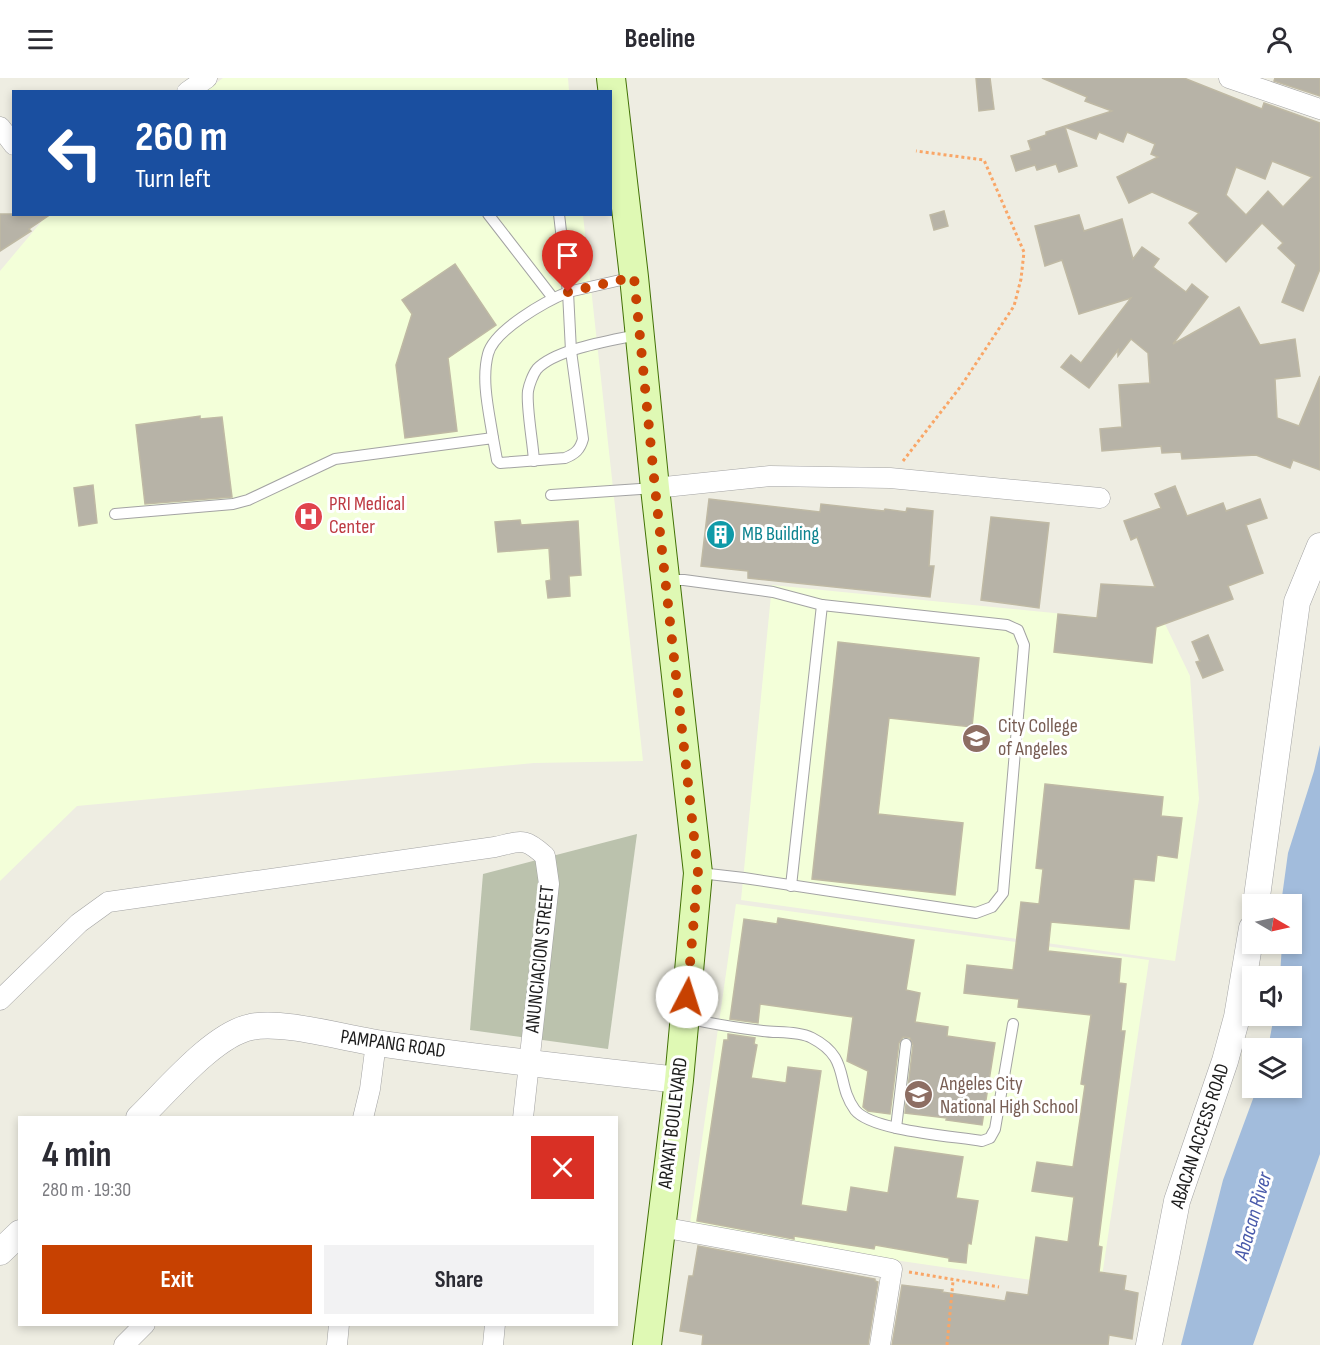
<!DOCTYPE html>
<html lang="en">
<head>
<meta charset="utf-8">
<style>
	:root { --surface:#fff; --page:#f2f2f3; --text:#2b2b33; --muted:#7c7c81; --accent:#c74101 }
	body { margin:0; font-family:"Sofia Sans Condensed",sans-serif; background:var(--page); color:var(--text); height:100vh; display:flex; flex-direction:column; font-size:22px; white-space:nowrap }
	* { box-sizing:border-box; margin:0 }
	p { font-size:20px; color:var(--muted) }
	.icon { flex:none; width:33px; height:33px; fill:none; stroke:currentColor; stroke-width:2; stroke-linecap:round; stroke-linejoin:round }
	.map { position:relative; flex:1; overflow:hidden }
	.side { position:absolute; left:18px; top:1038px; width:600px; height:210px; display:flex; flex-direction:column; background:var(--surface); border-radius:0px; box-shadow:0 3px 9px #0003 }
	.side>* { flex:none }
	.hud { position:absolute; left:12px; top:12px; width:600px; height:126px; border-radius:0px; box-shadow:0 3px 9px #0003; background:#1a4fa0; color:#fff; overflow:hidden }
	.needle { width:39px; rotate:99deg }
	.fabs { position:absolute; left:1242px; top:816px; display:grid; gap:12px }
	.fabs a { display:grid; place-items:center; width:60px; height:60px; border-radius:0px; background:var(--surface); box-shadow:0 3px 9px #0003; font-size:30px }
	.pin { position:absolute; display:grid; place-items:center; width:51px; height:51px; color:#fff; margin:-62px -26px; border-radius:50% 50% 50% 0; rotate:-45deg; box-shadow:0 0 6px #0007 }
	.pin .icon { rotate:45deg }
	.me { position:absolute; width:66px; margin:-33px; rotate:5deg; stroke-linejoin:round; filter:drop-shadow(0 0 4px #0008) }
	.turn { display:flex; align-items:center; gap:21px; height:126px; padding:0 24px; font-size:27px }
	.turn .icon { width:78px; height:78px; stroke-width:2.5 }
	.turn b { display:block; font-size:42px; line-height:51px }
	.round { display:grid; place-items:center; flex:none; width:63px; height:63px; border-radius:0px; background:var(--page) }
	.head { display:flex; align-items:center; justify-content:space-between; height:102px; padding:0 24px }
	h1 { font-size:36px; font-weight:700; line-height:45px }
	.action { display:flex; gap:12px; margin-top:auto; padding:12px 24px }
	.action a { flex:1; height:69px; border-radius:0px; background:var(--accent); color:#fff; font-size:24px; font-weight:700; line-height:69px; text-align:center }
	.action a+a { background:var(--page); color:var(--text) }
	header { display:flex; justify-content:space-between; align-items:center; height:78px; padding:0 24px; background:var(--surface); font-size:27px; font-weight:700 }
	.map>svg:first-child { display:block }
	.education { fill:#f3ffd9 }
	.construction { fill:#bbc2ad }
	.water { fill:#a2bcdc }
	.building { fill:#b7b3a7; stroke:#bfb9a4; stroke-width:1.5; fill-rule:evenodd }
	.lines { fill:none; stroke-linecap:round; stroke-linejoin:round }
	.service-casing { stroke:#a3a3a3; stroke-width:12 }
	.minor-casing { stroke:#a3a3a3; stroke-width:21 }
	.tertiary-casing { stroke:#a3a3a3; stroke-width:27 }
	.secondary-casing { stroke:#427105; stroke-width:30 }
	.path { stroke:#f9a667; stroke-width:3; stroke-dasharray:3 3; stroke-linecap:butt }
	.service { stroke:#fff; stroke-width:10 }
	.minor { stroke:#fff; stroke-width:20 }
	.tertiary { stroke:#fff; stroke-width:26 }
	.secondary { stroke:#dff9b4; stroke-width:28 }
	.route { stroke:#c74101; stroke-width:10; stroke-dasharray:0 18 }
	.labels { text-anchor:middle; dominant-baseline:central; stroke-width:6; stroke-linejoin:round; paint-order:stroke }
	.health-label { font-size:20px; fill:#be3a42; stroke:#fff; text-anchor:start }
	.culture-label { font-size:20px; fill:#0d838f; stroke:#fff; text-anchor:start }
	.education-label { font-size:20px; fill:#785e54; stroke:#fff; text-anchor:start }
	.street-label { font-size:20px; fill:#1c1c1c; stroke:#fff }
	.water-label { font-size:21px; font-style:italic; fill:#495aab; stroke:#fff }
</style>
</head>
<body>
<header><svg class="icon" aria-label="menu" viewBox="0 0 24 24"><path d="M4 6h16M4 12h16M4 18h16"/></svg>Beeline<svg class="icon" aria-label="person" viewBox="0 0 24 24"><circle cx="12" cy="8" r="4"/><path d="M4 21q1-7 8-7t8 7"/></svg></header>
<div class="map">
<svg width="1320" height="1267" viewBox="0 0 1320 1267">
	<rect width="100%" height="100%" fill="#eeede2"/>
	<g class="education">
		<path d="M223 0H568L569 13 204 14Z"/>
		<path d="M47 137H583L643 683 534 685 77 728 0 803V193Z"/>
		<path d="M772 507 1165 546 1190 598 1199 721 1175 883 741 822Z"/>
		<path d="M736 826 1149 882 1100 1212 689 1152Z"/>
	</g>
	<path class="construction" d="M637 756 608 971 470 952 483 796Z"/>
	<path class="water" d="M1320 667V1076L1253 1267H1181L1223 1102 1257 1010H1292V970H1268L1274 938H1292V898H1280L1282 866H1292V826H1281L1288 775 1314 693Z"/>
	<g class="building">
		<path d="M976 0H990L994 31 979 33Z"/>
		<path d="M1042 0H1184L1262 31 1264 25 1320 45V191L1303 233 1282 224 1296 187 1278 170 1283 165 1262 145 1226 184 1189 145 1199 135 1152 114 1129 125 1117 99 1158 79 1151 76 1155 66 1127 54 1123 64 1099 54 1096 61 1065 49 1077 88 1059 94 1056 86 1037 92 1035 87 1016 93 1011 78 1031 72 1028 63 1046 57V54L1112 33 1085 23 1087 19ZM1272 83 1312 99 1283 129 1268 113 1246 137 1226 117 1236 89 1265 101Z"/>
		<path d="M1275 0H1320V18L1274 3Z"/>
		<path d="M944 133 948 148 934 152 930 137Z"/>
		<path d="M0 136H51L29 151 31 153 0 173Z"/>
		<path d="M1079 137 1084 153 1122 141 1133 181 1142 169 1159 181 1153 189 1186 214 1192 206 1208 219 1173 266 1239 229 1260 267 1295 261 1300 298 1275 301 1277 340 1299 348 1320 298V392L1293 382 1290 390 1256 377 1182 381 1181 374 1162 375 1161 368 1102 373 1100 351 1122 349 1119 307 1150 305 1148 275 1131 261 1118 278V272L1089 310 1061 289 1071 277 1081 285 1131 220 1079 236 1062 182 1045 188 1035 148Z"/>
		<path d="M455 186 496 247 448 280 457 353 405 360 396 287 412 236 402 222Z"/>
		<path d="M200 338V341L222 339 232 419 145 426 136 347Z"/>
		<path d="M93 407 97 445 79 448 74 410Z"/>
		<path d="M1175 408 1187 438 1223 425 1226 433 1260 421 1267 440 1246 447 1263 495 1228 508 1233 521 1156 549 1152 585 1054 574 1058 536 1097 540 1101 506 1155 509 1137 459 1131 462 1124 443 1161 430 1155 416Z"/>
		<path d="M709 421 820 434 821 426 884 433 885 431 906 434 907 430 933 433 929 488H934L930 519 748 500V493L701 488Z"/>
		<path d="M991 439 1049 445 1039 530 981 522Z"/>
		<path d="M520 442 521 447 578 443 581 497 569 498 570 518 548 520 546 503 551 502 549 470 498 474 495 444Z"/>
		<path d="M1208 557 1223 592 1203 600 1196 584 1200 583 1192 564Z"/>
		<path d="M838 564 979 580 972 649 889 640 878 736 963 745 955 817 812 801Z"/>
		<path d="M1045 706 1163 719 1161 738 1182 740 1177 780 1157 777 1154 803 1134 801 1129 851 1051 844 1048 873 1121 881 1119 905 1126 906 1121 953H1125L1098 1168 1102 1169 1099 1194 1126 1198 1124 1212 1138 1215 1132 1261 1109 1257 1108 1267H892L902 1207 943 1212 942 1214 1005 1223 1007 1214 1028 1217 1036 1159 1068 1164 1074 1119 1032 1113 1037 1084 1073 1089 1085 1007 1081 1006 1091 937 1018 929 1019 921 964 915 967 887 1013 892 1021 824 1039 826 1043 791 1036 790Z"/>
		<path d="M778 840 914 862 906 912 920 915 915 944 948 949 947 958 995 965 982 1047 946 1042 947 1040 905 1035 913 967 910 960 903 959 899 965 890 1036 868 1033 863 1029 868 993 847 983 853 939 760 926 758 945 730 941 744 841 777 846Z"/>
		<path d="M728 956 755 960 754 966 757 967 751 1000 786 1005 788 989 821 993 801 1127 847 1134 851 1109 888 1115 895 1069 963 1079 956 1120 978 1123 971 1166 968 1165 966 1185 949 1183V1180L875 1167 874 1171 794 1158V1161L697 1143 724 962H728Z"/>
		<path d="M698 1168 875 1201V1203L878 1204 868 1267H702L703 1257 680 1253 689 1198H693Z"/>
	</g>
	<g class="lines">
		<defs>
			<g id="service">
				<path d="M488 136 553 220"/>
				<path d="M493 360C489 334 481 302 488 276 494 252 546 223 568 214L559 136"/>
				<path d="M534 383C533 365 526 328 528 313 529 307 533 296 537 291 556 271 610 263 637 257"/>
				<path d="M551 417 655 410"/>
				<path d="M115 436 233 426 248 422 335 381 493 360 497 382 500 385 565 380C575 376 580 372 583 361L571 273 568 214 634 199"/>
				<path d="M666 502H684L773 514 822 527 1007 547 1018 552 1024 567 1003 815 992 829 976 835 744 800 700 795"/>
				<path d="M791 808 822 527"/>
				<path d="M686 940C712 946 737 950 763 953 777 955 799 953 812 960 851 980 835 1005 855 1032 872 1053 953 1058 982 1063L990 1060 995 1051 1013 946"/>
				<path d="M896 1050 906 966"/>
			</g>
			<g id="minor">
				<path d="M1229 0 1320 31"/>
				<path d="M187 14 207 0"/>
				<path d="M0 49 14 67"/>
				<path d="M655 410 770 398 890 400 1100 420"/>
				<path d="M0 922 79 845 108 824 495 769C522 763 524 759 545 778L549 806 523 1040"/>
				<path d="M363 1040 370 1011 376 965"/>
				<path d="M661 1149 892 1191 880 1267"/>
				<path d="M124 1267 145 1246"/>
				<path d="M337 1267 339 1246"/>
				<path d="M493 1267 495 1246"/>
			</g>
			<g id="tertiary">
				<path d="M1256 826 1297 524 1320 468"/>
				<path d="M139 1040C167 1013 214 956 251 949 282 942 343 960 377 965 477 980 578 991 679 1002"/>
				<path d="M0 1174 20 1155"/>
				<path d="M1149 1267 1177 1123 1225 983 1237 939 1252 850"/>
			</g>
			<path id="secondary" d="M611 0 634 199 655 410 698 795 679 1002 647 1267"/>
		</defs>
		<use href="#service" class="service-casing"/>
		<use href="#minor" class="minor-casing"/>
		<use href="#tertiary" class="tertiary-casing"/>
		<use href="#secondary" class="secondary-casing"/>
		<g class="path">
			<path d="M903 383 961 308 1014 228 1021 201 1024 174 984 82 916 73"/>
			<path d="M909 1194 999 1209"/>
			<path d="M947 1267 953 1203"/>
		</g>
		<use href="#service" class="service"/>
		<use href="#minor" class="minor"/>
		<use href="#tertiary" class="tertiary"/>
		<use href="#secondary" class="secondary"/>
	</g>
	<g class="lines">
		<path class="route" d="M568 214 634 199 655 410 698 795 687 919"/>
	</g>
	<defs>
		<symbol id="hospital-disc" viewBox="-11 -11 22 22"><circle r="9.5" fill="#e0444e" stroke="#fff"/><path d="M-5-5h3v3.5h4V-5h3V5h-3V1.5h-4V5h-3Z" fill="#fff"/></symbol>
		<symbol id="building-disc" viewBox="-11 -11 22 22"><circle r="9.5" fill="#0f9aa8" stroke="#fff"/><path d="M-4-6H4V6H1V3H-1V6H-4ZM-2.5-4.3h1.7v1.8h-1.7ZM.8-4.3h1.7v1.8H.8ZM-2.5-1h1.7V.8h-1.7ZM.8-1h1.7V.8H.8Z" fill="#fff"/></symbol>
		<symbol id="university-disc" viewBox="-11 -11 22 22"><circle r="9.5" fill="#8d6e63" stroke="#fff"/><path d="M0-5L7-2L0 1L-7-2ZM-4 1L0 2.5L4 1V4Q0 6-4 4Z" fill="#fff"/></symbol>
		<symbol id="school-disc" viewBox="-11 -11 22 22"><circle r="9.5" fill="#8d6e63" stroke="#fff"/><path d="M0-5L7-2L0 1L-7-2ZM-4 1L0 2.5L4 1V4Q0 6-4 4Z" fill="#fff"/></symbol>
	</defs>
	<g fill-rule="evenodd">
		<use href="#hospital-disc" x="292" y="422" width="33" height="33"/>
		<use href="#building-disc" x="704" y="440" width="33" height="33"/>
		<use href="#university-disc" x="960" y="644" width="33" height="33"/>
		<use href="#school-disc" x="902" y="1000" width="33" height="33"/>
	</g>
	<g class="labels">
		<g class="health-label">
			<text x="329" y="426">PRI Medical<tspan x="329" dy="23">Center</tspan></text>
		</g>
		<g class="culture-label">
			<text x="742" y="456">MB Building</text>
		</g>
		<g class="education-label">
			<text x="998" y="648">City College<tspan x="998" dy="23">of Angeles</tspan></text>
			<text x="940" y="1006">Angeles City<tspan x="940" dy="23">National High School</tspan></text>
		</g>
		<g class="street-label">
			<text transform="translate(540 881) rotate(-84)">ANUNCIACION STREET</text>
			<text transform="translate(393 966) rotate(8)">PAMPANG ROAD</text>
			<text transform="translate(673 1045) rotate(-83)">ARAYAT BOULEVARD</text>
			<text transform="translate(1200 1058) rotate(-72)">ABACAN ACCESS ROAD</text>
		</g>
		<g class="water-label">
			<text transform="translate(1253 1138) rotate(-74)">Abacan River</text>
		</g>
	</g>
</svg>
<div class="fabs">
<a><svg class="needle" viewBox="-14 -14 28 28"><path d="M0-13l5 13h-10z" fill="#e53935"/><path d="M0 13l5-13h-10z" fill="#7c7c81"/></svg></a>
<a><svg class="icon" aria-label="sound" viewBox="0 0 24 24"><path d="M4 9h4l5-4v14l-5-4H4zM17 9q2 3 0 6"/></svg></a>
<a><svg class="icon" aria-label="layers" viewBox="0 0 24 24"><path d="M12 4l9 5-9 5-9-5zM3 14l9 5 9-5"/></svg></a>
</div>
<div class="pin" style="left:568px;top:214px;background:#d93025"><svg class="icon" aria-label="arrive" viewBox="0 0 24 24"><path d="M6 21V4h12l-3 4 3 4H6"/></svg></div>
<svg class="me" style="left:687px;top:919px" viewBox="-20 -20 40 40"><circle r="19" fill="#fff"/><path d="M0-13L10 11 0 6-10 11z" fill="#c74101"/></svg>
<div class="hud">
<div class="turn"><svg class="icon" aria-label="left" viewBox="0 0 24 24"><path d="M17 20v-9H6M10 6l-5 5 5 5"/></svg><div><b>260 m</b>Turn left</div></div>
</div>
<section class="side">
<div class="head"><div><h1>4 min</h1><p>280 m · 19:30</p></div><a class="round" style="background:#d93025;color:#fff"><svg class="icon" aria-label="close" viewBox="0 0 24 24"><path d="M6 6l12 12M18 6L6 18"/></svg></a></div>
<div class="action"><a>Exit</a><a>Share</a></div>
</section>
</div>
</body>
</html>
